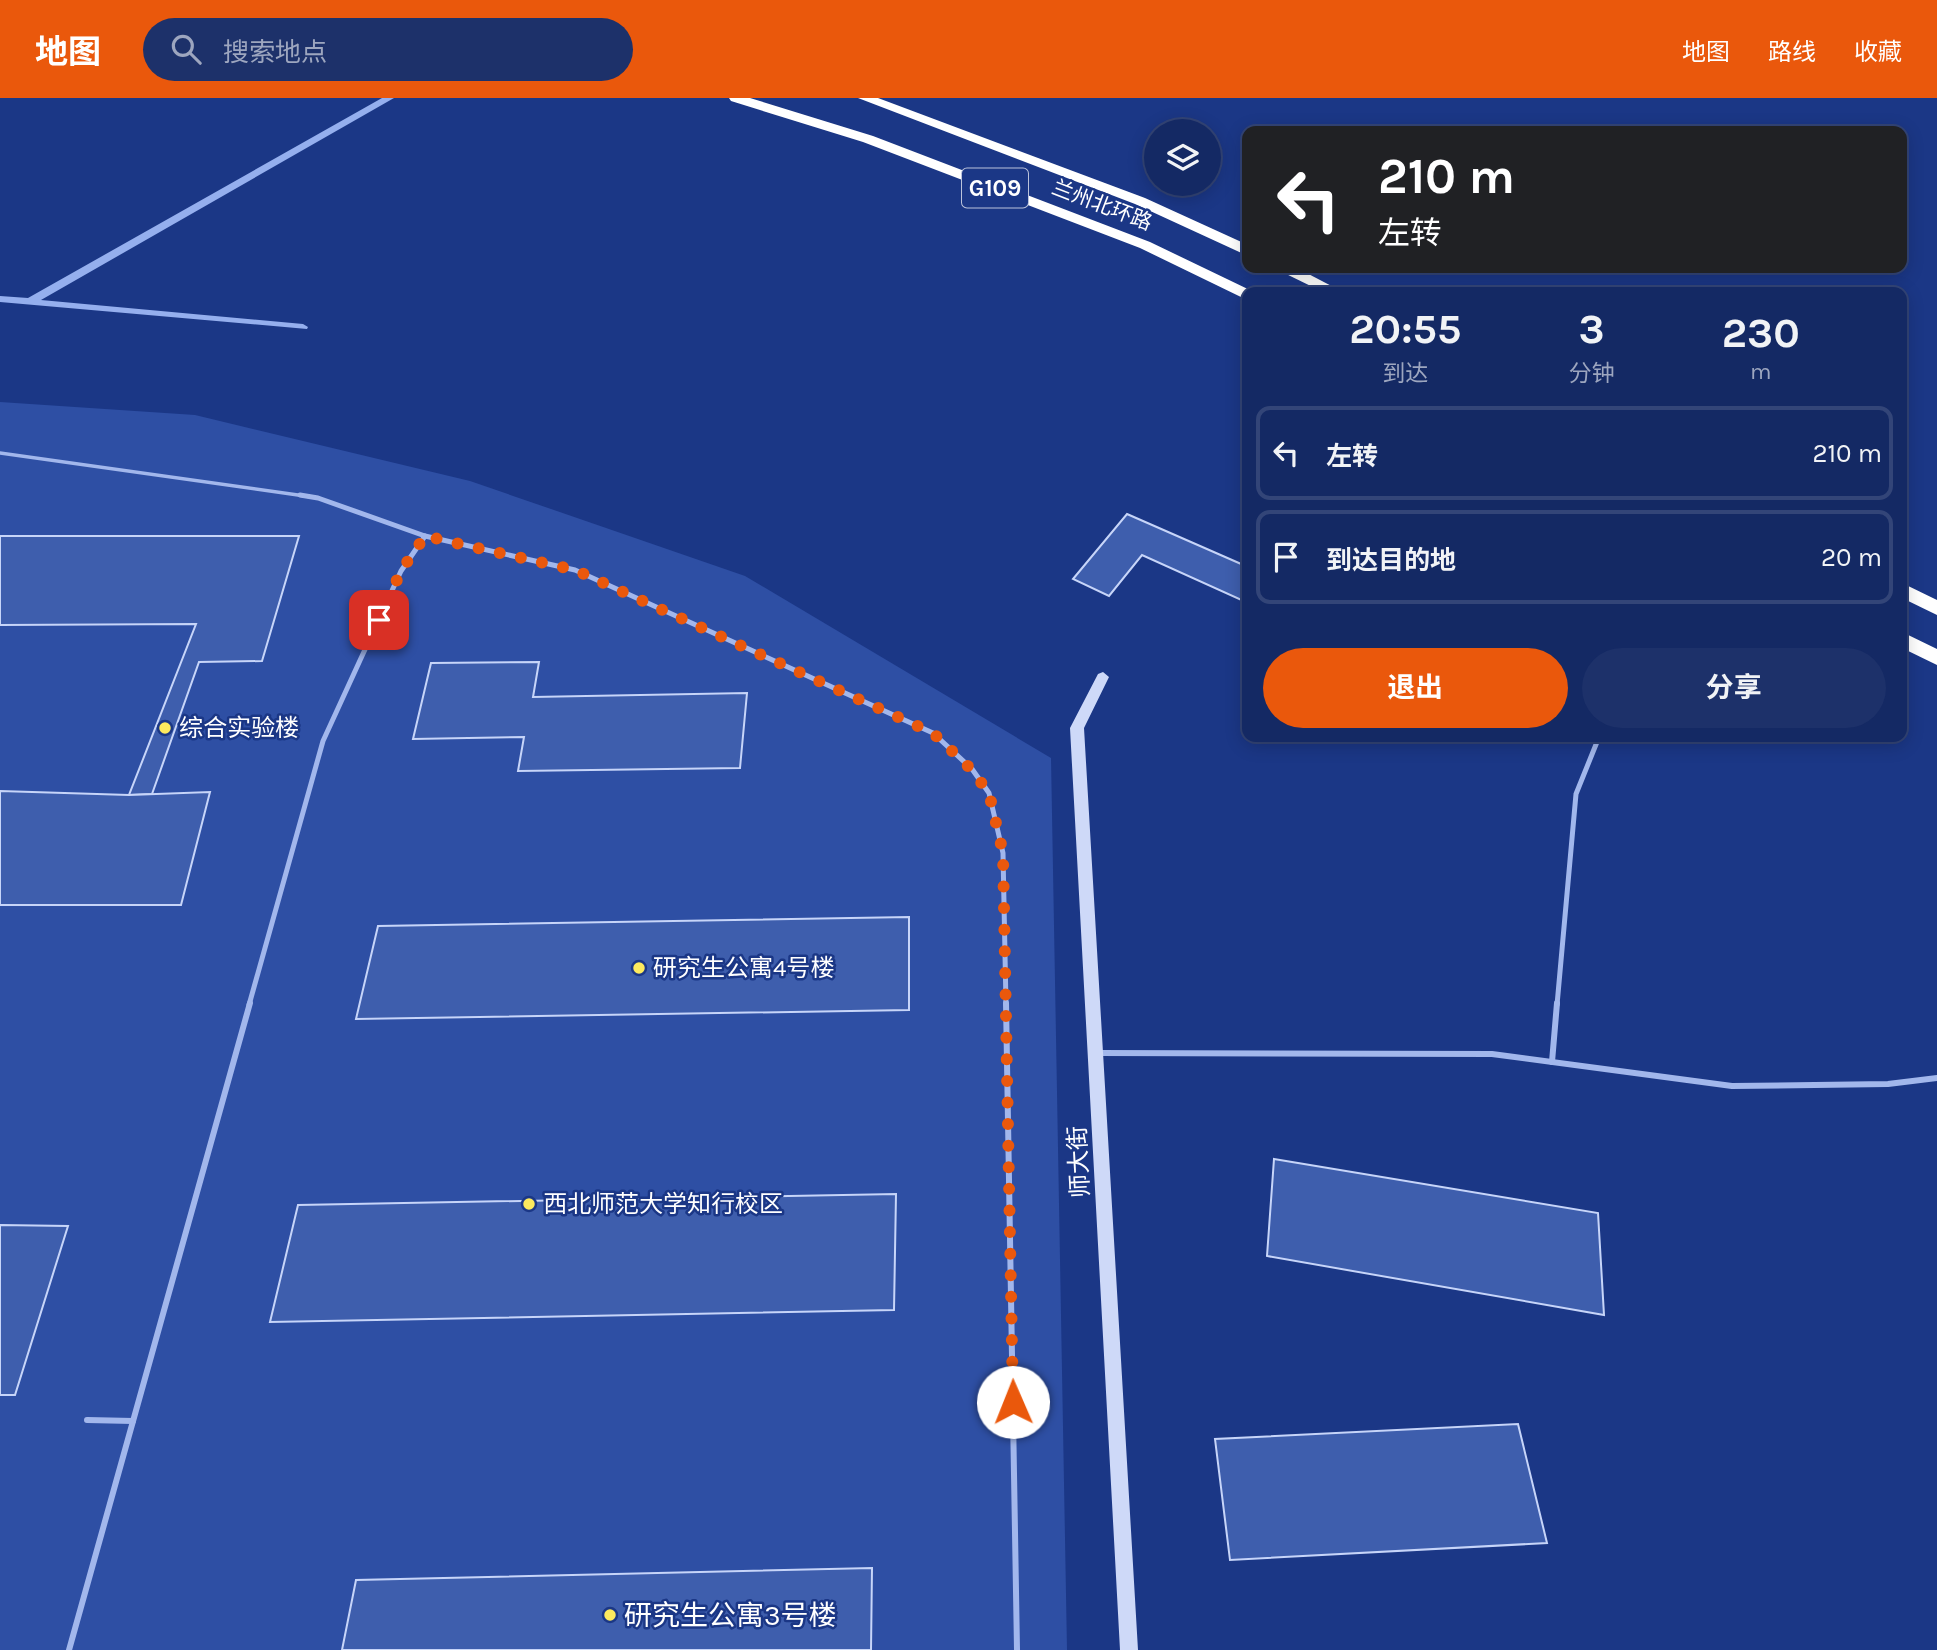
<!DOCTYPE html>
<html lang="zh">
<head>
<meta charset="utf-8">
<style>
	:root { --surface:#142964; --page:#1d316a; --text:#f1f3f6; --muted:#9da6bf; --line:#334578; --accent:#ea580c }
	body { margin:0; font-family:Karla,"Noto Sans SC",sans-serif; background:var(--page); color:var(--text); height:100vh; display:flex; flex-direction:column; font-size:26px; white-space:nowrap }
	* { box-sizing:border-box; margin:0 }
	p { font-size:23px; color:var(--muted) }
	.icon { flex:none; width:38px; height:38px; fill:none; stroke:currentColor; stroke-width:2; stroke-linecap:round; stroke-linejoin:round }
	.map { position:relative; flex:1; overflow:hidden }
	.panel { position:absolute; left:1242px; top:189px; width:665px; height:455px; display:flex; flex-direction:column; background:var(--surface); border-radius:14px; box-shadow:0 4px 18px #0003,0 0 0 2px var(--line) }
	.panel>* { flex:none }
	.top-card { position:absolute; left:1242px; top:28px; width:665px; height:147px; border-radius:14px; box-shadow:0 4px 18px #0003,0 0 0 2px var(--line); background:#202124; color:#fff; overflow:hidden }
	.fabs { position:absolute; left:1144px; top:21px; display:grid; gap:14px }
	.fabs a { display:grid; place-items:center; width:77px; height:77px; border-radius:50%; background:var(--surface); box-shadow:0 4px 18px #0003,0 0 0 2px var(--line); font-size:35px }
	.pin { position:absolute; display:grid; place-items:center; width:60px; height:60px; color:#fff; margin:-30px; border-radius:14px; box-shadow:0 4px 10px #0006 }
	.me { position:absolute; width:77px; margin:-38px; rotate:359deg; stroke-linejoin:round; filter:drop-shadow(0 0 5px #0008) }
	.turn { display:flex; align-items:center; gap:24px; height:147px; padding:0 21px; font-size:32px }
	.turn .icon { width:91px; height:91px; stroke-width:2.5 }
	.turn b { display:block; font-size:49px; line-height:60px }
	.eta { display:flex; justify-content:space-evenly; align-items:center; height:119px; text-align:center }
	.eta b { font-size:42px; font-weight:700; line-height:49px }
	.primary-button { display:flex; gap:14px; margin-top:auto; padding:14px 21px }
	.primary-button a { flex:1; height:80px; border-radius:42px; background:var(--accent); color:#fff; font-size:28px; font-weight:700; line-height:80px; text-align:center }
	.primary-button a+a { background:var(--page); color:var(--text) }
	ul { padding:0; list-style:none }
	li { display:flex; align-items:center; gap:21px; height:94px; margin:0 14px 10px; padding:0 7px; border:4px solid var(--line); border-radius:14px }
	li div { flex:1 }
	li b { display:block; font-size:26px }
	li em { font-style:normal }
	header { display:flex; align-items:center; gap:42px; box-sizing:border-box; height:98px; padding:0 35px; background:var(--accent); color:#fff }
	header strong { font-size:33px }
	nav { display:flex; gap:38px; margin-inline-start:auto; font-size:24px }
	.search { width:490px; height:63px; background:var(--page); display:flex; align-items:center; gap:18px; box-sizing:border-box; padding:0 24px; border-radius:38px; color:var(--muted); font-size:26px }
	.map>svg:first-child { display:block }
	.green { fill:#2e4fa4 }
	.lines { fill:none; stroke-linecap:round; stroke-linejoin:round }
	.stream { fill:#95afee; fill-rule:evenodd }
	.building { fill:#3e5ead; stroke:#c7d5f9; stroke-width:2 }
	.lane-far2 { stroke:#a2b7ec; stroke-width:3.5 }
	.lane-far1 { stroke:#a2b7ec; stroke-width:5 }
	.lane { stroke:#a2b7ec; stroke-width:6 }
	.secondary { fill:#ced9f8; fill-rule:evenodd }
	.highway { fill:#fff; fill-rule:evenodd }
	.route { stroke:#ea580c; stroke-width:12; stroke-dasharray:0 21.6 }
	.poi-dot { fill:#fdea5e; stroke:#1b3786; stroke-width:2.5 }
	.labels { text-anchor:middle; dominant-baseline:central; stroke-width:5; stroke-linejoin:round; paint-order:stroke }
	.far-street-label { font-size:21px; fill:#fff; stroke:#1b3786 }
	.shield { fill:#1b3786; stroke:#bbc3db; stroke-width:2 }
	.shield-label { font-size:23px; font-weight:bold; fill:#fff }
	.poi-label { font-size:24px; fill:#fff; stroke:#1b3786; text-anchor:start }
	.street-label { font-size:24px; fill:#fff; stroke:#1b3786 }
	.near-poi-label { font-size:28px; fill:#fff; stroke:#1b3786; text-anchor:start }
</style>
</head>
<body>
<header>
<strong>地图</strong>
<div class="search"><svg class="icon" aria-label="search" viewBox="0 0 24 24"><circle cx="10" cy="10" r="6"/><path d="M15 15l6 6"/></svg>搜索地点</div>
<nav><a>地图</a><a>路线</a><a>收藏</a></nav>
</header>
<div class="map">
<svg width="1937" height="1552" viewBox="0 0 1937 1552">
	<rect width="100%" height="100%" fill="#1b3786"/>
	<path class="green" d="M0 304 195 317 470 383 745 478 1051 660 1067 1552H0Z"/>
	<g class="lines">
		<path class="stream" d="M382 0H394L41 202 303 226 308 229 307 231 0 204V198L28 200Z"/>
	</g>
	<g class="building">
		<path d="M1127 416 1248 469V505L1142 457 1109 498 1073 481Z"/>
		<path d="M0 438H299L262 563 199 564 152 696 129 697 196 526 0 527Z"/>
		<path d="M539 564 533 599 747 595 740 670 518 673 524 639 413 641 431 565Z"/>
		<path d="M0 693 129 697 210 694 181 807H0Z"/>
		<path d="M909 819V912L356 921 378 828Z"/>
		<path d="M1274 1061 1598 1115 1604 1217 1267 1158Z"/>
		<path d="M896 1096 894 1212 270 1224 298 1107Z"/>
		<path d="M0 1127 68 1128 15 1297H0Z"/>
		<path d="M1518 1326 1547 1445 1230 1462 1215 1341Z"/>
		<path d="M872 1470 871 1552H342L356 1482Z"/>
	</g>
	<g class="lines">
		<path class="lane-far2" d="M0 355 312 399"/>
		<g class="lane-far1">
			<path d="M300 397 318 400 425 438 575 472 933 635 972 671 989 695 1003 755 1006 907"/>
			<path d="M249 907 323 643 401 473 425 438"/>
			<path d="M1557 907 1576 696 1599 639"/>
		</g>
		<g class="lane">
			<path d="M1006 905 1017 1552"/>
			<path d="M1099 955 1492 956 1732 988 1888 986 1937 980"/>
			<path d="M1552 964 1557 905"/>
			<path d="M87 1322 133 1323"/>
			<path d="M69 1552 250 905"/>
		</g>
		<path class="secondary" d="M1103 574 1109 579 1084 630 1138 1552H1120L1070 630 1098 576Z"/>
		<g class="highway">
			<path d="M729 0H750L873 38 1150 144 1254 194H1248V202L1243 200 1140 150 863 44 731 3Z"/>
			<path d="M858 0H878L1145 100 1248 147V158L1135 106Z"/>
			<path d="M1278 170H1297L1343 194H1323L1280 173Z"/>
			<path d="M1902 485 1937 502V517L1902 500Z"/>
			<path d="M1902 534 1937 551V567L1902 550Z"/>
		</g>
	</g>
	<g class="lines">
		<path class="route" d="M379 522 401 473 425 438 575 472 933 635 971 671 989 695 1003 755 1013 1304"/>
	</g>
	<g class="poi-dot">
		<circle cx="165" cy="630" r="7"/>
		<circle cx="639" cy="870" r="7"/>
		<circle cx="529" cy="1106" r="7"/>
		<circle cx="610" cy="1517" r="7"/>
	</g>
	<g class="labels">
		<g class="far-street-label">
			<text transform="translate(1102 107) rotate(21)">兰州北环路</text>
		</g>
		<rect class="shield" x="962" y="70.5" width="66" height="39" rx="5"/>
		<g class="shield-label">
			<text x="995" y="90">G109</text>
		</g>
		<g class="poi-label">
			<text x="179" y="630">综合实验楼</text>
			<text x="653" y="870">研究生公寓4号楼</text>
			<text x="543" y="1106">西北师范大学知行校区</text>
		</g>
		<g class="street-label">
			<text transform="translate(1079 1064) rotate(-93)">师大街</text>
		</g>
		<g class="near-poi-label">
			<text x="624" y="1517">研究生公寓3号楼</text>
		</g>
	</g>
</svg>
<div class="fabs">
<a><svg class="icon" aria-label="layers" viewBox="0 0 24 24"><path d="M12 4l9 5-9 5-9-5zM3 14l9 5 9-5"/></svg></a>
</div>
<div class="pin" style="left:379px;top:522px;background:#d93025"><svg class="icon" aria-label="arrive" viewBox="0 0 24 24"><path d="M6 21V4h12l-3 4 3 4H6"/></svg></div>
<svg class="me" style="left:1013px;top:1304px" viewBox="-20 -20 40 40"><circle r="19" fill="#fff"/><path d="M0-13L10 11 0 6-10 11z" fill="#ea580c"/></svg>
<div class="top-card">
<div class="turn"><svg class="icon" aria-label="left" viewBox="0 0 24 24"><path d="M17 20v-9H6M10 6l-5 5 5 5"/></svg><div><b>210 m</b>左转</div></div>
</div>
<section class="panel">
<div class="eta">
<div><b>20:55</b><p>到达</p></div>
<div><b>3</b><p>分钟</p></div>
<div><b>230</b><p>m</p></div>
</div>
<ul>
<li><svg class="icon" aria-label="left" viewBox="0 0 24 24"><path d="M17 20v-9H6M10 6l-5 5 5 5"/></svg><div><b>左转</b></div><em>210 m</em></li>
<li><svg class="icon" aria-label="arrive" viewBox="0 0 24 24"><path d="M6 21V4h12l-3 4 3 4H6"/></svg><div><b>到达目的地</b></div><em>20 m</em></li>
</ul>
<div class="primary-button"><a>退出</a><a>分享</a></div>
</section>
</div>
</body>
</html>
